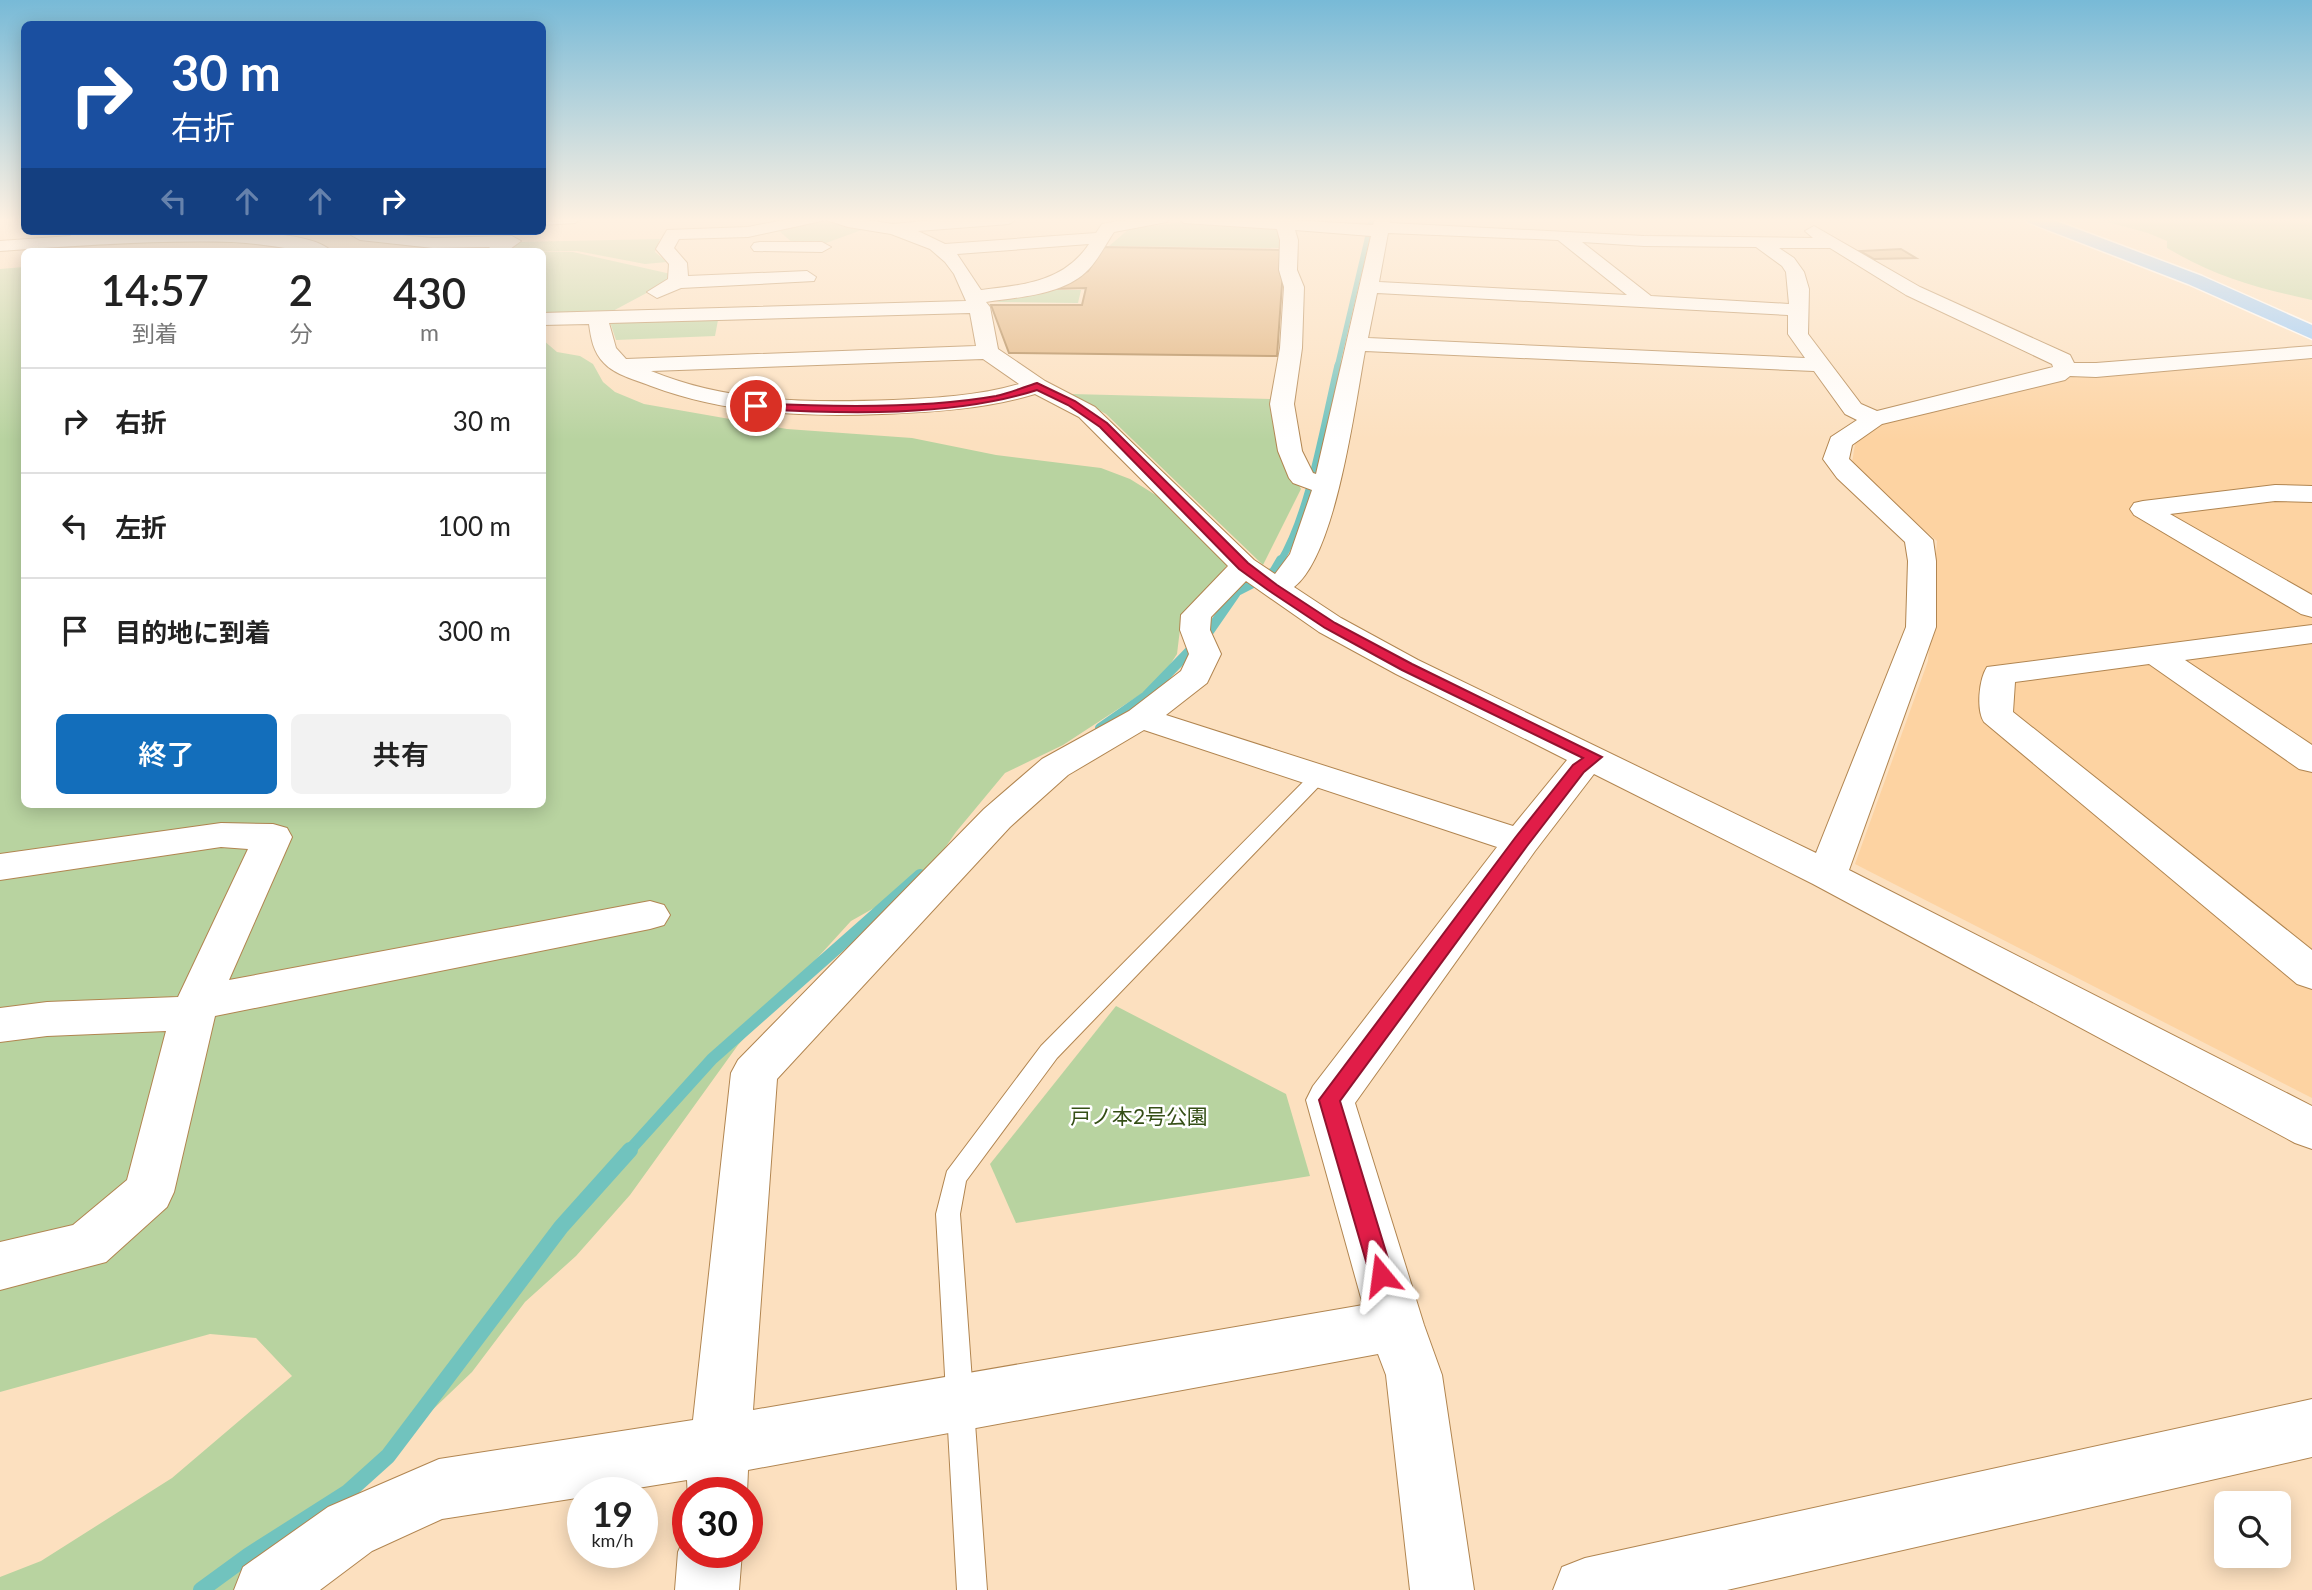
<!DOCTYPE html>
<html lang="ja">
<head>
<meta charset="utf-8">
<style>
	:root { --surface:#fff; --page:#f2f2f2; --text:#222; --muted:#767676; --line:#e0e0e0; --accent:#136ebb }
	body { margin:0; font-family:Lato,"Noto Sans JP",sans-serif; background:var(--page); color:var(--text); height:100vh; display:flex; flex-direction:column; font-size:26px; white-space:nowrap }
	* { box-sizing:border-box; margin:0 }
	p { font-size:23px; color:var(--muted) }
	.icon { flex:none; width:38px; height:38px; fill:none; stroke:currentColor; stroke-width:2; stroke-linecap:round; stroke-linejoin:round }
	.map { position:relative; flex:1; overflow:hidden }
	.sheet { position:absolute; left:21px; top:248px; width:525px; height:560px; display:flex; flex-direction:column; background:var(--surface); border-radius:10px; box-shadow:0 4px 18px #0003 }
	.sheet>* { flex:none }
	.guide { position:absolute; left:21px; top:21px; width:525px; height:214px; border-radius:10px; box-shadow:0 4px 18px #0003; background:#1a4fa0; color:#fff; overflow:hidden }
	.buttons { position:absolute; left:2214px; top:1491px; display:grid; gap:14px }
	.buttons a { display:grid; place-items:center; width:77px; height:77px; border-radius:10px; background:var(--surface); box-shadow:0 4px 18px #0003; font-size:35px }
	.speed { position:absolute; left:567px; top:1477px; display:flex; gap:14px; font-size:35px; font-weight:700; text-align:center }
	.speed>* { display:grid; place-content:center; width:91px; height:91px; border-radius:50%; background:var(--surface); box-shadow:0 4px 18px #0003; line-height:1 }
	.speed small { font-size:18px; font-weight:400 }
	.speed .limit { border:10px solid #d22; background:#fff; color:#111 }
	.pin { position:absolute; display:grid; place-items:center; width:60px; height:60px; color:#fff; margin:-30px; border:4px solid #fff; border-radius:50%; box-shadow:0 2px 7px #0007 }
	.me { position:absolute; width:77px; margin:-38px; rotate:344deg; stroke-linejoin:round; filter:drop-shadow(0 0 5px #0008) }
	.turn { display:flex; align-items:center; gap:24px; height:147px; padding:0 35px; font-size:32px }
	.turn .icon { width:91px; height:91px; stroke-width:2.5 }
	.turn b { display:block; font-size:49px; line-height:60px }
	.lanes { display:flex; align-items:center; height:66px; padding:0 35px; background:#0003; justify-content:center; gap:35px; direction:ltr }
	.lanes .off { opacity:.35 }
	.eta { display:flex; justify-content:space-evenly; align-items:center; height:119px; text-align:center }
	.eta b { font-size:42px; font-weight:600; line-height:49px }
	.cta { display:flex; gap:14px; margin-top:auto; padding:14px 35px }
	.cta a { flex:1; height:80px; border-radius:10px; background:var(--accent); color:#fff; font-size:28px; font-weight:600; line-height:80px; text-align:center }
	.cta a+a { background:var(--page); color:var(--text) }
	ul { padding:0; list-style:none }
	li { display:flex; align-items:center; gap:21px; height:105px; padding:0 35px; border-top:2px solid var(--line) }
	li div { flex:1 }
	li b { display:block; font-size:26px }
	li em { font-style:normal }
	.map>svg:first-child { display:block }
	.built { fill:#fdd3a2 }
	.green { fill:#b8d3a0 }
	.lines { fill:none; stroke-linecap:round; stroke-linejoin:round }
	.stream-far4 { stroke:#71c3be; stroke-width:5 }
	.stream-far3 { stroke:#71c3be; stroke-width:7 }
	.stream-far2 { stroke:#71c3be; stroke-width:10 }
	.stream-far1 { stroke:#71c3be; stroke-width:12 }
	.stream { stroke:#71c3be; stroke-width:16 }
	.building { fill:#dfb17b; stroke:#a97e48; stroke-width:2 }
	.lane-casing { stroke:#b18550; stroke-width:2 }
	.street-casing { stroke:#b18550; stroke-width:2 }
	.primary-casing { stroke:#fff; stroke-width:3 }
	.lane { fill:#fff; fill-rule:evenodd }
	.street { fill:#fff; fill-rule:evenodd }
	.primary { fill:#91c9ff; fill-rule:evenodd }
	.route { fill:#e11d48; stroke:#92132f; stroke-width:2 }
	.labels { text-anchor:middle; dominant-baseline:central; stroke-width:5; stroke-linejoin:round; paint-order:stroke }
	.near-park-label { font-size:21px; fill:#354f16; stroke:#fff }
</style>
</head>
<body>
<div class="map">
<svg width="2312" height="1590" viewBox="0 0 2312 1590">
	<rect width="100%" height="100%" fill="#fce0bf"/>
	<path class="built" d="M2312 357V1098L1855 864 1928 661 1937 541 1866 479 1852 463 1855 444 1882 422 1967 405 2077 376Z"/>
	<g class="green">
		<path d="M2093 218H2312V300C2257 288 2216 277 2167 248V241L2148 233Z"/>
		<path d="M822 219 867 228 826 243 794 244 778 230Z"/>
		<path d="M1182 222 1282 229 1281 248 1109 246 1129 229Z"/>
		<path d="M660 239 655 252 667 262 645 264 577 251 500 252 517 242Z"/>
		<path d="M543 252H573L671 274 669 281 611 312 547 323 543 331Z"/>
		<path d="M24 267V805H542L543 340 557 352 580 356 593 364 603 382 615 392 644 404 787 429 912 438 996 455 1101 468 1130 479 1199 522 1233 558 1181 621 1177 654 1158 683 1063 745 1005 773 956 832 922 881 851 921 738 1045 630 1195 576 1256 525 1302 472 1372 258 1577 237 1590H0V1577L41 1561 172 1478 292 1376 256 1338 210 1334 0 1392V269Z"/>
		<path d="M1042 290H1081L1078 303 996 302Z"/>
		<path d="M718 320 715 336 616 340 610 322Z"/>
		<path d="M1071 394 1271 399 1288 464 1301 489 1263 565 1106 414Z"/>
		<path d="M1116 1006 1286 1094 1310 1176 1016 1223 990 1164Z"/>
	</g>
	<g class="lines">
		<path class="stream-far4" d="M1337 367 1372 218"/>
		<path class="stream-far3" d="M1280 562C1310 513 1324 423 1338 365"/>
		<path class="stream-far2" d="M1100 728 1146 696 1210 630 1237 591 1274 572 1281 560"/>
		<path class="stream-far1" d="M628 1152 712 1059 920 875"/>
		<path class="stream" d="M201 1590 249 1555 348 1492 388 1456 561 1227 630 1150"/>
	</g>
	<g class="building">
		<path d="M1103 247 1280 250 1283 270 1277 356 1009 353 991 305H1082L1086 288 1051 289 1088 271Z"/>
		<path d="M1901 249 1916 258 1874 259 1860 251Z"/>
	</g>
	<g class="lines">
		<defs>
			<path id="lane" d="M1319 771 1328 776 1325 780 1057 1058 966 1181 960 1214 987 1590H957L936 1214 947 1171 1041 1046 1313 772Z"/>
			<g id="street">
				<path d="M542 218H583L575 223 542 225Z"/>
				<path d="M794 218H854L893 224 956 218 1017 219 1009 224 918 231 945 244 1096 233 1102 224C1125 219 1146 218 1169 218L1167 222 1114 232C1106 244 1099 258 1089 269 1065 295 1019 297 986 302L990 307 998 349 1045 381 1095 407 1254 560 1275 574 1290 554 1312 490 1293 483 1289 478 1278 451 1270 404 1280 348 1284 287 1279 270 1280 240 1277 229 1184 223 1176 218H1257L1373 225 1375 218H1391L1390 223 1644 236 1813 238 1805 231 1814 226 1920 287 2070 355 2074 363H2096L2312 346V358L2096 377 2070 376 2065 380 1882 424 1852 445 1849 459 1933 540 1936 561V627L1849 870 2312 1106V1149L2295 1143 1813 884 1594 774 1535 851 1355 1103 1424 1325 1442 1375 1474 1590H1410L1386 1375 1378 1354 748 1470 747 1493H688V1499L687 1480 607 1493H583V1497L442 1519 372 1551 320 1590H234L243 1567 328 1507 439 1459 693 1420 731 1073 738 1060 984 809 1042 759 1129 711 1181 671 1189 654 1180 630 1181 615 1228 566 1079 417 1035 394C985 409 934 412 882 414 803 417 726 414 651 386 636 380 615 375 604 363 593 352 591 338 589 324L542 325V313L966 301 954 274 945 262 930 249 891 234 848 227 826 220 748 237 679 239 674 248 687 263 688 276 807 271 816 277 814 281 681 288 657 298 647 292 668 279 669 264 656 249 667 230 748 227ZM1295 230 1371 236 1316 474 1313 473 1302 451 1294 404 1302 348 1304 287 1297 270 1298 240ZM1388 233 1558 240 1627 295 1379 282ZM1582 242 1644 246 1756 247 1782 266 1786 272 1789 304 1651 296ZM1089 244C1064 282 1023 285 981 290L957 254ZM1779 248H1830L1906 295 2052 364 2053 367 1877 411 1861 404 1808 334 1809 289 1804 272 1794 258ZM1377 293 1788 315V334L1805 358 1368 338ZM970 313 976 346 626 359 616 348 609 323ZM1365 351 1814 371 1845 414 1857 420 1831 437 1823 459 1837 478 1905 542 1908 561 1906 627 1816 853 1418 660 1341 618 1294 587C1336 555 1355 405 1365 351ZM983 359 1019 384C978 396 935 398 893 400 810 403 729 403 651 371ZM1246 581 1319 632 1396 674 1567 760 1513 826 1166 715 1207 683 1221 654 1210 630 1211 617ZM1144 730 1497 847 1313 1086 1306 1100 1363 1305 753 1410 777 1079 1010 827 1068 775Z"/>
				<path d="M77 231H97L94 235C136 233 306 221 332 252 298 252 265 243 231 242 154 240 77 246 0 251V241L70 236Z"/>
				<path d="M355 231 433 238 512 236 521 241 506 252H485L490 247 433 248 360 240 351 235Z"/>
				<path d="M760 242H822L831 247 822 252 754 251 751 247 754 243Z"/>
				<path d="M2275 485 2312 486V502L2275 501 2170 514 2312 595V617L2301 614 2134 515 2130 509 2134 503 2143 501Z"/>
				<path d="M2312 625V643L2185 660 2312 745V772L2299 769 2149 664 2015 682 2013 712 2312 950V989L2297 984 1984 722C1976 710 1979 679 1987 667Z"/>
				<path d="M221 823 273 824 287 828 292 837 229 980 650 901 664 905 670 915 664 925 650 929 215 1016 174 1192 167 1207 106 1262 0 1290V1242L73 1225 127 1180 166 1031 47 1036 0 1042V1008L47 1002 178 997 248 849 221 847 0 880V854Z"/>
				<path d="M2312 1399V1457L1727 1590H1553L1562 1567 1585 1558Z"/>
				<path d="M688 1530V1552H742L739 1590H675L678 1552Z"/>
			</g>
			<path id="primary" d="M2024 218H2048L2202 276 2312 325V339L2188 284 2027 222Z"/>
		</defs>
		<use href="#lane" class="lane-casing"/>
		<use href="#street" class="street-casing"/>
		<use href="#primary" class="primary-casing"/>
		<use href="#lane" class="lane"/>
		<use href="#street" class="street"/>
		<use href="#primary" class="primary"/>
	</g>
	<linearGradient id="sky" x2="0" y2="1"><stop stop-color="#78bad7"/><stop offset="0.5" stop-color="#fef1e2"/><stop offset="1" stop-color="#fef1e2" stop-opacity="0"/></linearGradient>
	<rect width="2312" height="440" fill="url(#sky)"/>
	<path class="route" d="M1037 383 1075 401 1107 423 1248 563 1277 585 1335 623 1412 664 1602 757 1584 772 1527 846 1340 1101 1393 1275 1389 1283 1381 1286 1373 1283 1370 1275 1319 1100 1515 838 1573 765 1583 758 1402 670 1325 628 1268 590 1239 569 1100 427 1068 405 1037 390C954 417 843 414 756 409L751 406 756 403C830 407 923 409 996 396 1010 393 1024 387 1037 383Z"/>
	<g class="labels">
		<g class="near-park-label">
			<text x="1139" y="1115">戸ノ本2号公園</text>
		</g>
	</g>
</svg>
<div class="buttons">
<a><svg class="icon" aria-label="search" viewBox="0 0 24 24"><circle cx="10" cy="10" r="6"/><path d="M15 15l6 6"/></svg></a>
</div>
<div class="speed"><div>19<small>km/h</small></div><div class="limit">30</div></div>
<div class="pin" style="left:756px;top:406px;background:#d93025"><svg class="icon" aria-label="arrive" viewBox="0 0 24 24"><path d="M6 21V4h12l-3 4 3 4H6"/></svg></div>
<svg class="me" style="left:1381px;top:1275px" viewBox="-20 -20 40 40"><path d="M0-17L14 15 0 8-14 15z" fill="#e11d48" stroke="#fff" stroke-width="4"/></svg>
<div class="guide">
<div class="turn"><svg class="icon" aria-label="right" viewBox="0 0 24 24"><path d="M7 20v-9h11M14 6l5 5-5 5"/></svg><div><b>30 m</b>右折</div></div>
<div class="lanes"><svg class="icon off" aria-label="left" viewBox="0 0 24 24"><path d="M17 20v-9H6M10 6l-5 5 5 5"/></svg><svg class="icon off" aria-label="ahead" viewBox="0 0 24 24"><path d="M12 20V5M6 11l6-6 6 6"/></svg><svg class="icon off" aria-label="ahead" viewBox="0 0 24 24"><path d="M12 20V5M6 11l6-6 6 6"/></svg><svg class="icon" aria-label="right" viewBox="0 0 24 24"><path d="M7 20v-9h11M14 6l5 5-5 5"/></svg></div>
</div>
<section class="sheet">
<div class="eta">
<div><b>14:57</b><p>到着</p></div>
<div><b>2</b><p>分</p></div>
<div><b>430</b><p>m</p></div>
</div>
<ul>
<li><svg class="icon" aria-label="right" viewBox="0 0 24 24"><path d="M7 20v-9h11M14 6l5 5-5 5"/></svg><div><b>右折</b></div><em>30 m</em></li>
<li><svg class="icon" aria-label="left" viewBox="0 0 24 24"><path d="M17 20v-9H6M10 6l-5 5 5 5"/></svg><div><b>左折</b></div><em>100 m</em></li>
<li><svg class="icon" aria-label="arrive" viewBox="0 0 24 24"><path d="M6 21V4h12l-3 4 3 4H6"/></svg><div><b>目的地に到着</b></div><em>300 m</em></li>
</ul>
<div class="cta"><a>終了</a><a>共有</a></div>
</section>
</div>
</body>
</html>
